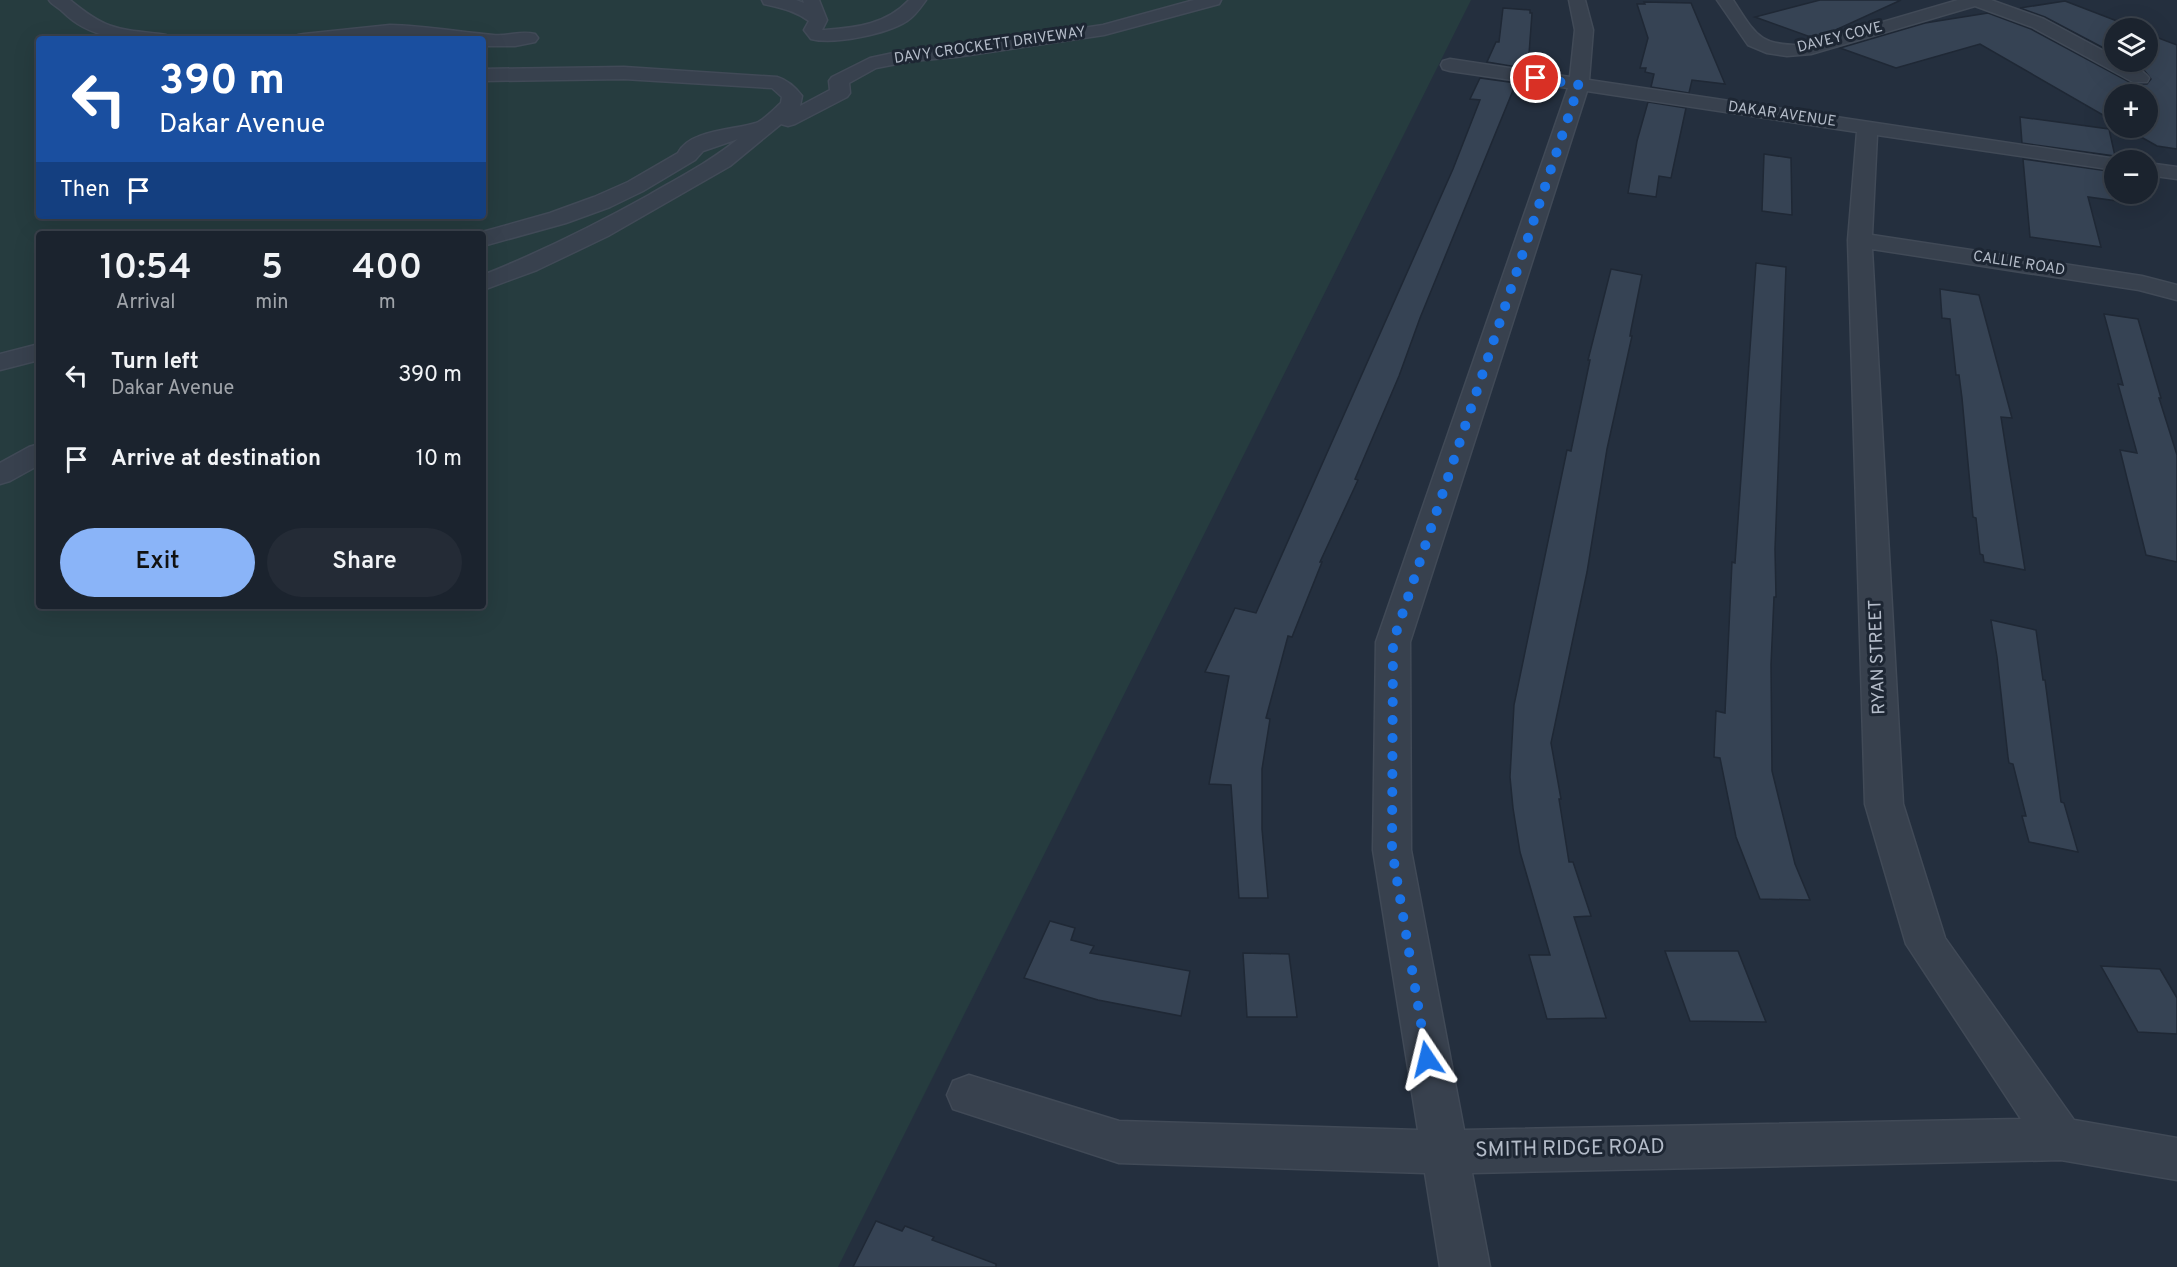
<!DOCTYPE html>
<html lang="en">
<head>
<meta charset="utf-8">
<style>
	:root { --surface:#1b232e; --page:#242b36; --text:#f1f3f6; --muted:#a0a4aa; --line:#39404a; --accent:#8ab4f8 }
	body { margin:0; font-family:Overpass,sans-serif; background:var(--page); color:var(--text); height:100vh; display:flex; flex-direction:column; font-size:22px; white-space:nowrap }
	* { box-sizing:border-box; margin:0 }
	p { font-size:20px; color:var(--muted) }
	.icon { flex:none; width:33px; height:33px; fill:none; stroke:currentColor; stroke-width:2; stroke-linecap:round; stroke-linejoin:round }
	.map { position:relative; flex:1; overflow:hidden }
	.panel { position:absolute; left:36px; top:231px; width:450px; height:378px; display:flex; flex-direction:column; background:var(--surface); border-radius:6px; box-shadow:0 6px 24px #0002,0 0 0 2px var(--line) }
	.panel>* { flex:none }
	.hud { position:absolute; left:36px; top:36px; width:450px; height:183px; border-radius:6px; box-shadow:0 6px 24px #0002,0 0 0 2px var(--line); background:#1a4fa0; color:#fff; overflow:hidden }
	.controls { position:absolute; left:2104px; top:18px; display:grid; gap:12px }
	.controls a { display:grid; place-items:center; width:54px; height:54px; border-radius:50%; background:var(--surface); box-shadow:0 6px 24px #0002,0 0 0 2px var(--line); font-size:30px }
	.pin { position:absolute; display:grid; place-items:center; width:51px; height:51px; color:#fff; margin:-26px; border:3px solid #fff; border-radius:50%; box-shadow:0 2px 6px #0007 }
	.me { position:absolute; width:66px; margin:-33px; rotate:350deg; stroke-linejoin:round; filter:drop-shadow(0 0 4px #0008) }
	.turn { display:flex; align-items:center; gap:21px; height:126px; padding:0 24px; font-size:27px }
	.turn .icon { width:78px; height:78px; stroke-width:2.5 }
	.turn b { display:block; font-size:42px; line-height:51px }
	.then { display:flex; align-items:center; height:57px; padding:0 24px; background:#0003; gap:12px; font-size:22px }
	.eta { display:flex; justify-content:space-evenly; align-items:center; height:102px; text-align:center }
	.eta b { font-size:36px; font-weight:600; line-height:42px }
	.action { display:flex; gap:12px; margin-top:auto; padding:12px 24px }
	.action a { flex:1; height:69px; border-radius:36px; background:var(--accent); color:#111; font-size:24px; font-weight:600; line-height:69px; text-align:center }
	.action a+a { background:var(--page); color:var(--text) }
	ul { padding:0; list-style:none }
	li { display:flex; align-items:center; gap:18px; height:84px; padding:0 24px }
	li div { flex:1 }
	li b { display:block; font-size:22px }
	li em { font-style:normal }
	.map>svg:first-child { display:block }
	.green { fill:#263c3f; fill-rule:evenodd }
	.building { fill:#364354; stroke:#1f2835; stroke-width:1.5 }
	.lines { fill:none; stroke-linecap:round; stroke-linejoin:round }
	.minor-casing { stroke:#414a57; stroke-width:3 }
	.minor { fill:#38414e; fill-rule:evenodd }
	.route { stroke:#1a73e8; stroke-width:10; stroke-dasharray:0 18 }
	.labels { text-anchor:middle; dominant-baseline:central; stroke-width:6; stroke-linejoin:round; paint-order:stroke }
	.far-street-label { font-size:15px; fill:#b4bcc9; stroke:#1d2633 }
	.street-label { font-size:18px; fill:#b4bcc9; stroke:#1d2633 }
	.near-street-label { font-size:21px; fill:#b4bcc9; stroke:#1d2633 }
</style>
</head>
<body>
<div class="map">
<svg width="2177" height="1267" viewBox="0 0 2177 1267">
	<rect width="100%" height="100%" fill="#242f3e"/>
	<path class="green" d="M0 0H1471L838 1267H0ZM39 39H483V216H39ZM39 234H483V606H39Z"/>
	<g class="building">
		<path d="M1820 0H1901L1816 39 1755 17Z"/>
		<path d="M2065 1 2117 21 2135 28H2115V54L2045 17 2020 8Z"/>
		<path d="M1644 2 1691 3 1725 84 1692 80 1689 93 1651 87 1654 74 1645 72 1646 68H1640L1648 38 1637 4H1645Z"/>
		<path d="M1503 8 1530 10V13H1532L1529 54 1523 68 1487 62 1496 42H1499Z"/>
		<path d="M1988 13 2031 29 2133 84H2147L2151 79 2144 70 2126 62H2148V34L2177 45V149L2157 146 2125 128H2148V94H2115V122L1980 44 1896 68 1840 48 1925 23Z"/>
		<path d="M1480 78 1516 83 1420 318 1399 376 1355 479 1358 480 1320 562H1322L1292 637 1288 636 1266 718 1270 719 1262 769V829L1268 898H1239L1231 785 1209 784 1229 676 1205 672 1235 608 1256 613 1453 169 1480 100 1470 99Z"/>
		<path d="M1648 102 1686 108 1671 178 1659 176 1656 197 1628 193 1637 141Z"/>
		<path d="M2020 117 2109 129 2115 156 2022 143Z"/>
		<path d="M1764 154 1791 158 1792 215 1762 211Z"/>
		<path d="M2023 159 2115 172V194H2123L2125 202 2088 197 2101 247 2030 237Z"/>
		<path d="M1756 263 1786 267 1775 549 1776 597H1774L1771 665 1772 771 1795 864 1810 900 1760 899 1736 837 1720 758 1714 757 1716 711 1725 713 1732 562 1735 563Z"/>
		<path d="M1611 269 1642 275 1631 330 1630 336H1632L1607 449 1587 572 1551 743 1561 799H1559L1569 862H1573L1591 916 1574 917 1606 1018 1547 1019 1529 955H1550L1520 852 1513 808 1510 777 1514 705 1567 450 1571 451 1590 360H1588Z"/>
		<path d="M1940 289 1979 295 2012 418 2001 417 2025 570 1984 562 1983 555 1980 554 1976 518 1973 517 1962 398 1959 375H1956L1950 319 1942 318Z"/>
		<path d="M2104 314 2138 319 2161 398H2159L2177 455V562L2146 555 2120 450 2137 453 2118 384 2123 385Z"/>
		<path d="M1991 620 2036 630 2043 680H2045L2061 802 2064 803 2078 852 2029 842 2022 816H2026L2013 764 2009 763 2008 757 1997 657Z"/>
		<path d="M1050 921 1075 928 1071 940 1094 946 1090 953 1190 971 1181 1016 1098 1000 1024 978Z"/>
		<path d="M1665 951H1738L1766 1022 1690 1021Z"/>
		<path d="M1243 953 1289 954 1297 1017H1247Z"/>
		<path d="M2101 966 2160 969 2177 998V1034L2138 1032Z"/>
		<path d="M876 1221 902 1231 905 1226 934 1237 932 1240 996 1264V1267H853Z"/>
	</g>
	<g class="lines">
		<defs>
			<g id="minor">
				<path d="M49 0H70C105 29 115 29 160 34L166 35 169 39C130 39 93 42 63 12 58 7 52 5 49 0Z"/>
				<path d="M762 0H796L804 3 803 0H819L827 20 822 30H825C856 28 887 24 909 0H926C921 7 915 16 907 21 887 34 834 45 811 39L804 30 809 21C794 10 781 8 764 4Z"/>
				<path d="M1194 0H1221L1219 4 1104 35 956 57 912 61 876 68 849 83 850 93 847 97 795 124 788 126 781 124 730 166 608 236 537 270 483 290V275C541 252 595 225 649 195 680 177 711 161 738 139L703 151 695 160 643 191 610 207 566 223 483 246V234H475L550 213 594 197 628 182 678 153C689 130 734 130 756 123 764 120 774 109 781 103L782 97 772 88 624 79 483 81V69L624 67 777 77C787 80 796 88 802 96L800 106 830 90 829 81 832 77 870 58 912 49 956 47 1103 25Z"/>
				<path d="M1569 0H1585L1593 30 1589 80 2123 160H2115V170L1877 135 1872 235 2142 276 2177 285V300L2139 290 1872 249 1903 804 1945 938 2074 1120 2177 1138V1180L2061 1160 1472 1173 1490 1267H1440L1425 1173 1119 1163 953 1109 947 1095 953 1081 969 1075 1119 1121 1418 1130 1373 850 1376 642 1568 88 1450 71 1443 69 1441 65 1443 61 1450 59 1570 77 1575 30ZM1587 91 1857 132 1848 240 1865 804 1906 944 2021 1119 1464 1130 1411 850 1410 642Z"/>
				<path d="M1717 0H1733C1756 35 1759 46 1804 45L1958 0H1991L2044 19 2115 57V62C2127 62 2142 69 2149 78L2147 82H2133L2032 27 1975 6 1811 54 1787 56 1767 53 1748 45Z"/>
				<path d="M390 25C425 26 459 32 493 35 508 37 519 30 535 34L538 38 535 42 515 46H483V39L390 35 355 39H295L298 35 304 34Z"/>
				<path d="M2148 163 2177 167V179L2148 175Z"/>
				<path d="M39 344V360L0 370V354Z"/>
				<path d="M39 444V465L10 481 0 484V463L29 447Z"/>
			</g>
		</defs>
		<use href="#minor" class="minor-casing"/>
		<use href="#minor" class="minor"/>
	</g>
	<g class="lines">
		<path class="route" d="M1427 1059 1392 850 1393 642 1579 85 1536 78"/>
	</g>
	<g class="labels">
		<g class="far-street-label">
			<text transform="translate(1840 38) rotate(-14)">DAVEY COVE</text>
			<text transform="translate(990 46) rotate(-8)">DAVY CROCKETT DRIVEWAY</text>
			<text transform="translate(1782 115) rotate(8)">DAKAR AVENUE</text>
			<text transform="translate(2019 264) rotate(9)">CALLIE ROAD</text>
		</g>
		<g class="street-label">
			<text transform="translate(1878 657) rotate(-92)">RYAN STREET</text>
		</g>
		<g class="near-street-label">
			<text transform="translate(1570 1149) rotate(-1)">SMITH RIDGE ROAD</text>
		</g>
	</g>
</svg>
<div class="controls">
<a><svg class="icon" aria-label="layers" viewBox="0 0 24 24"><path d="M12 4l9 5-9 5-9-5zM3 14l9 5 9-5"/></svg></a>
<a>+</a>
<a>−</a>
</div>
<div class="pin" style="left:1536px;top:78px;background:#d93025"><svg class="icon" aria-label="arrive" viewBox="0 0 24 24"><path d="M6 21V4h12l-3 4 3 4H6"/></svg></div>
<svg class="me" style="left:1427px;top:1059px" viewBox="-20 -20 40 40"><path d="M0-17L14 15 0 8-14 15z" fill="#1a73e8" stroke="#fff" stroke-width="4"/></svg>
<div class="hud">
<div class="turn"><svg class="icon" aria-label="left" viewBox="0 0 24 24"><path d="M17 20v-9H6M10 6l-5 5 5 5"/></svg><div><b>390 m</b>Dakar Avenue</div></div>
<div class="then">Then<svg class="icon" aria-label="arrive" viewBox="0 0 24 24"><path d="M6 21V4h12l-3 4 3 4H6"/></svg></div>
</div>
<section class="panel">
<div class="eta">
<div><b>10:54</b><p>Arrival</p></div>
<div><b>5</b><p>min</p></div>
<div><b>400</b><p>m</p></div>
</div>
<ul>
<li><svg class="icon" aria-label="left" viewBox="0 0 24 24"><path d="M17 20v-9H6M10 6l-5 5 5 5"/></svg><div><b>Turn left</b><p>Dakar Avenue</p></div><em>390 m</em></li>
<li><svg class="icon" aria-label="arrive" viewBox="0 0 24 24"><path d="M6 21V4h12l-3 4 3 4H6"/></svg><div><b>Arrive at destination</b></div><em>10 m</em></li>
</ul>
<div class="action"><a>Exit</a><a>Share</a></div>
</section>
</div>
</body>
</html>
